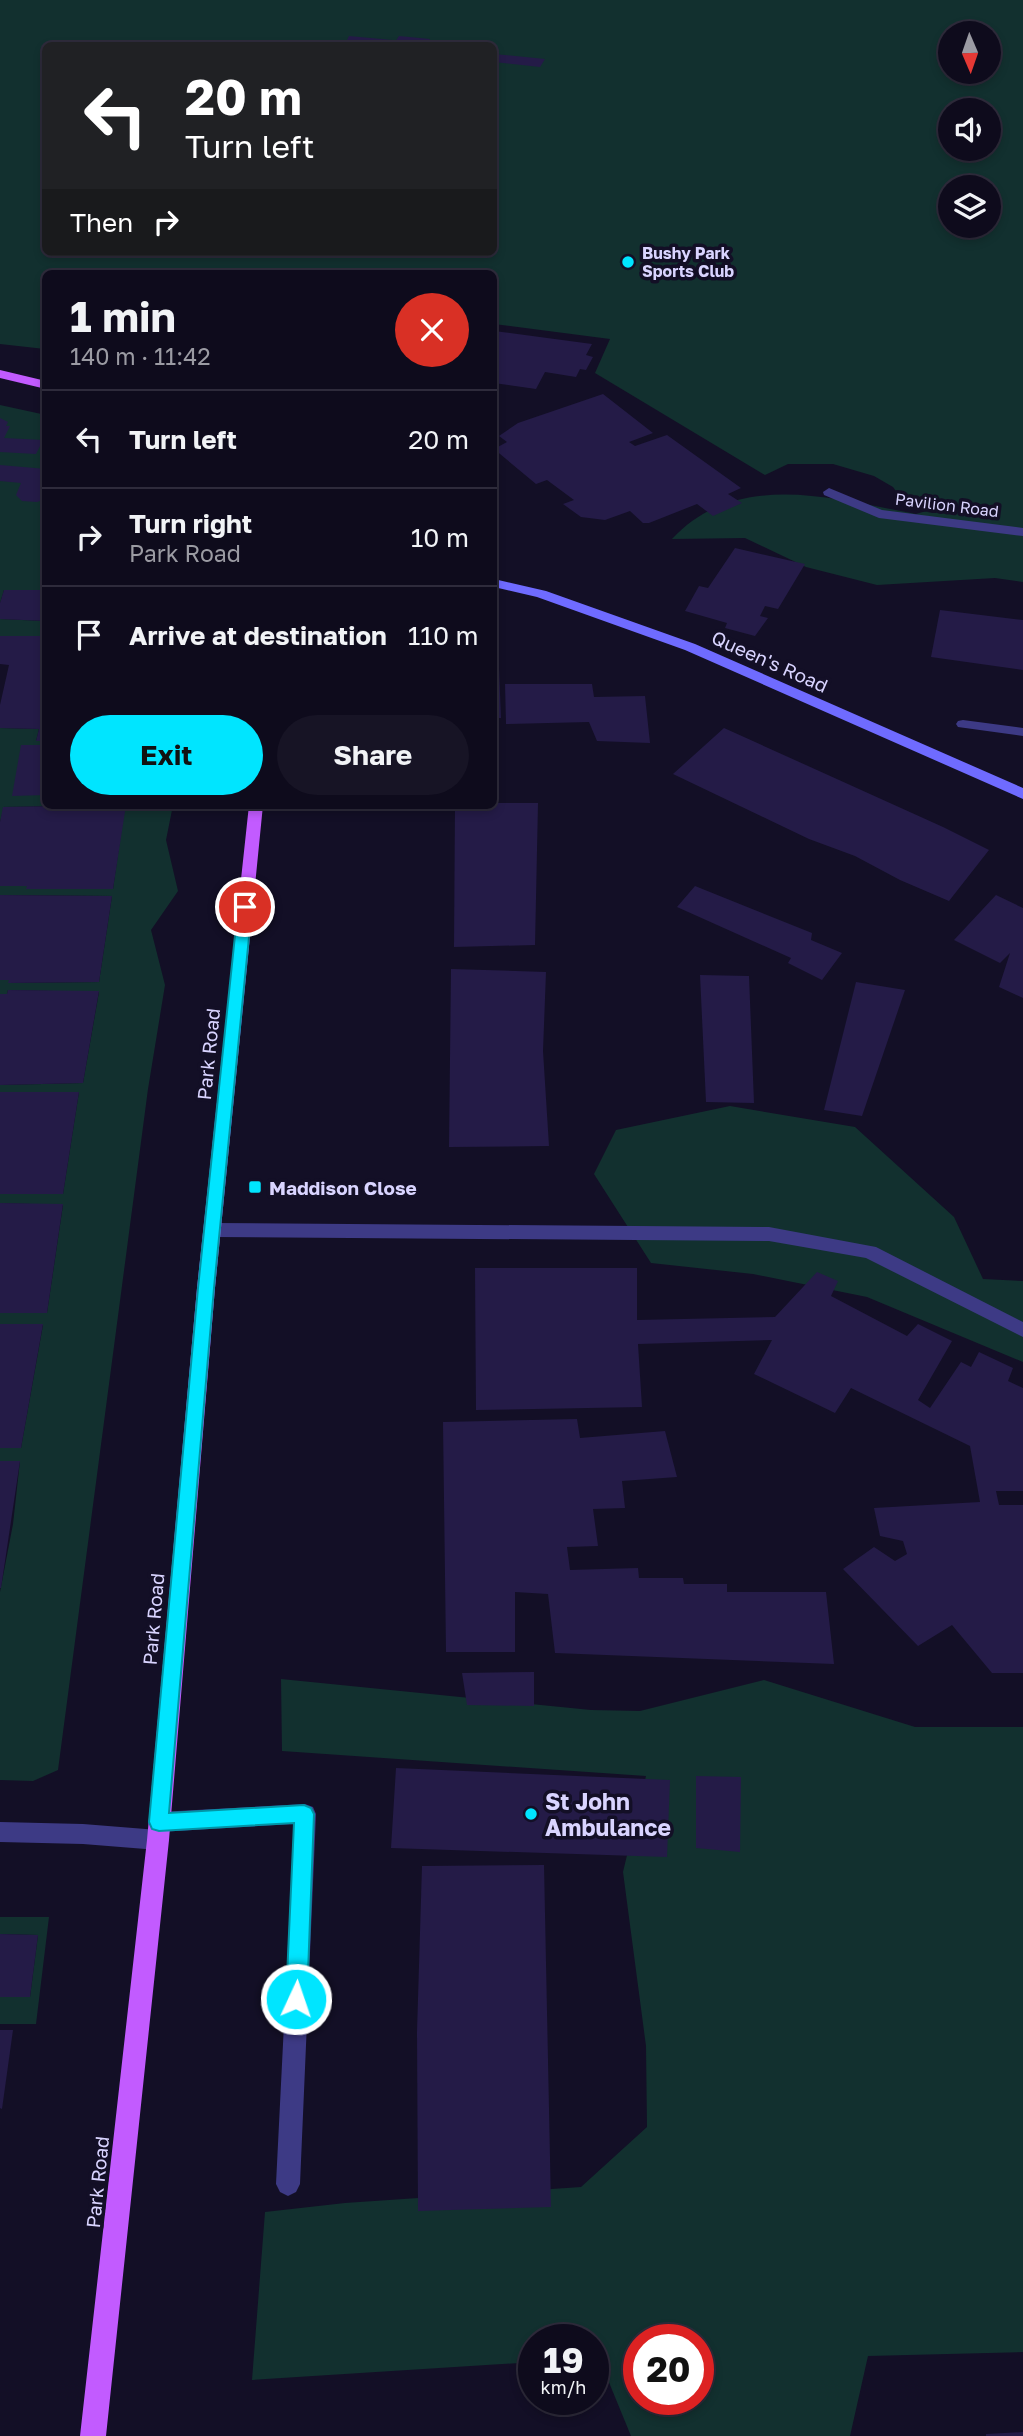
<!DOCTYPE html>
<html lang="en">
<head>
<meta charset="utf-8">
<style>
	:root { --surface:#0e0b1c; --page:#171425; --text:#f1f3f6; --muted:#9b9ba3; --line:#2e2b3b; --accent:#00e5ff }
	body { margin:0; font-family:"Golos Text",sans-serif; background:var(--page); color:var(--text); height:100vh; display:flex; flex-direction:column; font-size:26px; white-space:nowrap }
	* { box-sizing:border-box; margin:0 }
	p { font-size:23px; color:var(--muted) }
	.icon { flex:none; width:38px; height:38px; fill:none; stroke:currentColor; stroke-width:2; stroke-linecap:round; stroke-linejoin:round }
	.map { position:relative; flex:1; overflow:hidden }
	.sheet { position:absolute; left:42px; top:270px; width:455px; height:539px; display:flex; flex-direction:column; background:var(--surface); border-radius:10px; box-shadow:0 4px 10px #0003,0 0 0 2px var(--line) }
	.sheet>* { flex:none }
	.guide { position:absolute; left:42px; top:42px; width:455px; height:214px; border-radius:10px; box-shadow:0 4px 10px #0003,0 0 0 2px var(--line); background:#202124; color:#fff; overflow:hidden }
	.needle { width:46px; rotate:178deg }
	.tools { position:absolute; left:938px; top:21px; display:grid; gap:14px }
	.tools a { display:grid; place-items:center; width:63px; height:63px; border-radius:50%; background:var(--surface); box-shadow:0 4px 10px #0003,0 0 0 2px var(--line); font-size:35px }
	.speed { position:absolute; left:518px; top:2324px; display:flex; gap:14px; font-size:35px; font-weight:700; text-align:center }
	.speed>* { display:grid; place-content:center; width:91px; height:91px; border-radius:50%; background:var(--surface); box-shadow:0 4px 10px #0003,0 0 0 2px var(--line); line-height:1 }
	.speed small { font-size:18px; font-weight:400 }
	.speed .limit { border:10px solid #d22; background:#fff; color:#111 }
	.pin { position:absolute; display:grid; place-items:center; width:60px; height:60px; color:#fff; margin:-30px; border:4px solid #fff; border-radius:50%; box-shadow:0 2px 7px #0007 }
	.me { position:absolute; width:77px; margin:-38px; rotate:3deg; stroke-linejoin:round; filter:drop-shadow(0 0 5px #0008) }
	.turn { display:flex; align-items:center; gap:24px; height:147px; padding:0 28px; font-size:32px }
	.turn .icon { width:91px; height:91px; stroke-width:2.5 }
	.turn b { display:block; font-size:49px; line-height:60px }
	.then { display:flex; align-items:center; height:66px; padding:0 28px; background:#0003; gap:14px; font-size:26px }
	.round { display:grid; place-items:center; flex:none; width:74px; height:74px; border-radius:37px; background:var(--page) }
	.head { display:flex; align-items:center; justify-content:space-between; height:119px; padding:0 28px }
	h1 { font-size:42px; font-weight:700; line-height:52px }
	.cta { display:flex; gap:14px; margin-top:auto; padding:14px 28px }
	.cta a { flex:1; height:80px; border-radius:42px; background:var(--accent); color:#111; font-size:28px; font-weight:700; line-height:80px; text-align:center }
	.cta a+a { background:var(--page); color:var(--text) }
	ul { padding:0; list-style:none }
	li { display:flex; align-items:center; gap:21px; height:98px; padding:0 28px; border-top:2px solid var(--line) }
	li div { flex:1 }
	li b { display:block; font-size:26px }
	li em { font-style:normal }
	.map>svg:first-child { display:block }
	.green { fill:#12302f; fill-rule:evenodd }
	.building { fill:#241b47 }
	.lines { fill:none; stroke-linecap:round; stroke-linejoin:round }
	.service { fill:#3d3a85; fill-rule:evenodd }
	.minor { fill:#3d3a85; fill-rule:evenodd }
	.secondary { fill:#6f6bff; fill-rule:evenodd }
	.primary { fill:#c25bff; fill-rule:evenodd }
	.route { fill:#00e5ff; stroke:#0095a6; stroke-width:2 }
	.poi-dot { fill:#00e5ff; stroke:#130f26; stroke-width:2.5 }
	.labels { text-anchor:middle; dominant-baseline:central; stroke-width:7; stroke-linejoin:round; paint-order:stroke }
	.far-poi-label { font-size:16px; font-weight:bold; fill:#d9d4ff; stroke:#130f26; text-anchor:start }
	.far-street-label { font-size:16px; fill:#d9d4ff; stroke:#130f26 }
	.street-label { font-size:19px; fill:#d9d4ff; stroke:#130f26 }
	.poi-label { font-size:19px; font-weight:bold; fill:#d9d4ff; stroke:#130f26; text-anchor:start }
	.near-poi-label { font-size:23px; font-weight:bold; fill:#d9d4ff; stroke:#130f26; text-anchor:start }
</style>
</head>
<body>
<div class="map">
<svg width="1023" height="2436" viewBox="0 0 1023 2436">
	<rect width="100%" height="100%" fill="#130f26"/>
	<g class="green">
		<path d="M0 0H1023V582L995 578 877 585 806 567 745 538 672 539C737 469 834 499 916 514L933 509 906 505 893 487 874 476 833 464H788L765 475 595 373 610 339 494 324V273H46L45 349 0 344ZM950 33H989V72H950ZM46 46H494V252H46ZM950 110H989V149H950ZM950 187H989V226H950Z"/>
		<path d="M0 405 46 415 45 590H4L0 603Z"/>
		<path d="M0 619 45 621 42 632H45V636H0Z"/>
		<path d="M0 728 39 729 36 741H45L46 805H173L166 840 178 891 151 930 165 985 148 1089 58 1770 33 1781 0 1780V1592L13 1524 20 1461H0V1448H21L43 1325 0 1324V1313H47L63 1205 0 1203V1194H63L79 1092H0V1085L83 1083 99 992 8 990 7 994H0V980H9V983L99 982 112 896 0 895V886H27V889H113L125 805 4 807 0 822Z"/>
		<path d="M730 1106 855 1127 954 1217 983 1279 1023 1281V1362L867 1297 753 1274 651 1263 594 1174 616 1130Z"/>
		<path d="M281 1679 591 1710 640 1711 764 1680 915 1727H1023V2352L868 2356 850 2436H631L599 2358H593V2340H534V2362L252 2380 265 2212 345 2203 581 2187 647 2127 646 2046 623 1872 646 1776 282 1751ZM639 2340H698V2399H639Z"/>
		<path d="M0 1917H49L36 2024H0V1997H30L38 1935 0 1934Z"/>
	</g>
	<g class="building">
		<path d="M349 36 392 40 388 46 345 44Z"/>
		<path d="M399 36 430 39 426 45 395 42Z"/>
		<path d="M494 54 545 59 540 67 494 62Z"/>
		<path d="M494 331 592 344 586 355 593 357 586 370 580 369 576 377 545 372 536 389 494 383Z"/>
		<path d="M603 394 653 433 629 442 635 446 667 435 741 488 728 494 742 503 713 516 697 504 649 523H643L630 511 605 520 581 517 563 504 574 500 547 480 536 484 494 449 507 442 499 436 518 423Z"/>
		<path d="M0 418 8 422 6 426H10L4 438 43 440 36 454 0 452Z"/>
		<path d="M0 465 46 469V499L37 502 22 501 16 495 21 483 0 481Z"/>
		<path d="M735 548 805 564 778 609 765 606 760 616 768 618 755 636 725 628 727 623 685 611 699 586 708 588Z"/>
		<path d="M4 590H46V621L0 619V603Z"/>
		<path d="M940 610 1023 620V670L931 657Z"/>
		<path d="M0 636H46V741H36L39 729 0 728V705L9 665 0 664Z"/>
		<path d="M499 668 501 718H494V669Z"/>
		<path d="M505 684H592L594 697 645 696 650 743 597 741 589 722 506 724Z"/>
		<path d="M724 728 943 827 989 850 949 901 900 880 855 856 809 839 673 774Z"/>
		<path d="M21 745H46V795L12 796Z"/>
		<path d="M494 803H538L535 945 454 947 455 805Z"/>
		<path d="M126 805 113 889H26L27 886H0V822L3 807Z"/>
		<path d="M695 886 812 933 811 940 842 953 822 980 788 963 791 958 677 907Z"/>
		<path d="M0 895 112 896 99 982 8 983 9 980H0Z"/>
		<path d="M996 895 1023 908V998L999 987 1010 953 1000 963 954 940Z"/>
		<path d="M451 969 546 972 543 1051 549 1146 449 1147Z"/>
		<path d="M700 975 749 976 754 1103 706 1102Z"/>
		<path d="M856 982 905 990 862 1116 824 1110Z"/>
		<path d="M8 990 99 991 83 1083 0 1085V994H7Z"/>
		<path d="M0 1092H79L63 1194H0Z"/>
		<path d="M0 1203 63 1204 47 1313H0Z"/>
		<path d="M475 1268H637V1320L775 1317 817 1272 838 1281 831 1296 907 1336 918 1324 952 1341 918 1400 930 1408 961 1362 971 1367 979 1352 1013 1368 1008 1381 1023 1388V1491H996L999 1505H1023V1673H992L952 1625 918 1646 843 1569 874 1547 895 1561 907 1554 903 1541 880 1536 874 1508 980 1502 970 1446 851 1388 835 1413 754 1374 772 1340 638 1344 642 1407 476 1410Z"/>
		<path d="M0 1324H43L21 1448H0Z"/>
		<path d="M577 1419 580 1438 665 1431 677 1477 622 1481 625 1508 593 1509 598 1546 567 1547 570 1570 638 1568 639 1578H683L684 1584H727V1592H826L834 1664 555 1653 548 1594 515 1592V1652H446L443 1422Z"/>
		<path d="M0 1461H20L1 1588H0Z"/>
		<path d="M534 1672V1706L467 1705 462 1673Z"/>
		<path d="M396 1768 670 1780 667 1857 391 1848Z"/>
		<path d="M696 1776 741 1777 740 1852 696 1848Z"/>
		<path d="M544 1865 551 2207 418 2211 417 2032 422 1866Z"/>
		<path d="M0 1934 38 1935 30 1997H0Z"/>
		<path d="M0 2030H13L2 2109 0 2108Z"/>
		<path d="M1023 2432V2436H986V2434Z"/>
	</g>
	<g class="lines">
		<g class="service">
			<path d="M829 488 882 510 1023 528V536L879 518 824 495 823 492Z"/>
			<path d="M305 1804 313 1807 316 1814 300 2184 296 2192 288 2196 280 2192 276 2184 294 1824 159 1832 151 1829 148 1822 151 1815 159 1812Z"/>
		</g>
		<g class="minor">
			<path d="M963 720 1023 728V736L958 727 956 724 958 721Z"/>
			<path d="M214 1223 769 1227 876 1247 1023 1322V1337L866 1258 769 1241 214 1237 208 1235 205 1230 208 1225Z"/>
			<path d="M0 1822 83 1824 158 1830 166 1833 169 1840 166 1847 158 1850 83 1844 0 1842Z"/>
		</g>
		<path class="secondary" d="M494 579 546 591 695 644 1023 788V799L685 650 537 597 494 587Z"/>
		<g class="primary">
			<path d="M0 370 46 381V389L0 378Z"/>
			<path d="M249 805H263L215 1288 169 1840 106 2436H80L147 1840 197 1288Z"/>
		</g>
	</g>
	<path class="route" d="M245 902 252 907 214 1288 169 1813 304 1805 311 1808 314 1814 307 1999 304 2006 296 2009 289 2006 286 1999 294 1823 159 1831 152 1829 149 1822 198 1288 238 907Z"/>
	<g class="poi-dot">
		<circle cx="628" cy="262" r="7"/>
		<rect x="248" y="1180" width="14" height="14" rx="3.5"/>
		<circle cx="531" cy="1814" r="7"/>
	</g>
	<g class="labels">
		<g class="far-poi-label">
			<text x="642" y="253">Bushy Park<tspan x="642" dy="18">Sports Club</tspan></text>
		</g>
		<g class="far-street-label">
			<text transform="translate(947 505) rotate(7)">Pavilion Road</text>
		</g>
		<g class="street-label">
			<text transform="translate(770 661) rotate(24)">Queen's Road</text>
			<text transform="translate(208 1054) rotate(-84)">Park Road</text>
			<text transform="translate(153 1619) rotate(-85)">Park Road</text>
			<text transform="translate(97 2182) rotate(-84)">Park Road</text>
		</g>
		<g class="poi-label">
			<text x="269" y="1187">Maddison Close</text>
		</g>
		<g class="near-poi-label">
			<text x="545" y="1801">St John<tspan x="545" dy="26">Ambulance</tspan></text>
		</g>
	</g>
</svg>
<div class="tools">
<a><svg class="needle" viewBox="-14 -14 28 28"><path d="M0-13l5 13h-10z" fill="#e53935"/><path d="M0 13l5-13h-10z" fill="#9b9ba3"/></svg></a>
<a><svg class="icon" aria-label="sound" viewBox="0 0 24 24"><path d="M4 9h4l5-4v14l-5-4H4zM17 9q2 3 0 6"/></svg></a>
<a><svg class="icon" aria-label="layers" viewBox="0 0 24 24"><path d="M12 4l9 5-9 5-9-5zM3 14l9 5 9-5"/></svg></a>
</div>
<div class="speed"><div>19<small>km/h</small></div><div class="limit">20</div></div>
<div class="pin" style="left:245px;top:907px;background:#d93025"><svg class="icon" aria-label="arrive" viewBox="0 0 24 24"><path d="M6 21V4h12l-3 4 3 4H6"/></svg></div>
<svg class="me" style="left:296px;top:1999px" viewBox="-20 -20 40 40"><circle r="17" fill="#00e5ff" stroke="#fff" stroke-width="3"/><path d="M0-11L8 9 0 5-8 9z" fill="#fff"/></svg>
<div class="guide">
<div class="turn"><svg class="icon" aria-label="left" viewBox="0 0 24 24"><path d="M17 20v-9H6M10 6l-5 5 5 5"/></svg><div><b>20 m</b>Turn left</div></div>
<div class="then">Then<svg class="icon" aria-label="right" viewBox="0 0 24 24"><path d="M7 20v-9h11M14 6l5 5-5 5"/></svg></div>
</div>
<section class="sheet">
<div class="head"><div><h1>1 min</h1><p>140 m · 11:42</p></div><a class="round" style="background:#d93025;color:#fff"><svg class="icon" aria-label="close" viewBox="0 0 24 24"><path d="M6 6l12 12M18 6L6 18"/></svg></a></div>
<ul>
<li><svg class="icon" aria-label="left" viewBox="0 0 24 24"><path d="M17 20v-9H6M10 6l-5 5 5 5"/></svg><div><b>Turn left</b></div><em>20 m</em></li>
<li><svg class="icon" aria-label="right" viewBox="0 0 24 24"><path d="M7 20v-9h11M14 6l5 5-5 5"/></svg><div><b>Turn right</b><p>Park Road</p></div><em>10 m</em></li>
<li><svg class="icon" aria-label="arrive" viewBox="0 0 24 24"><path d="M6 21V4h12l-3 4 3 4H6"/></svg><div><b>Arrive at destination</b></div><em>110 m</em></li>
</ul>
<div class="cta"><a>Exit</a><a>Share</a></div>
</section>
</div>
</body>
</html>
